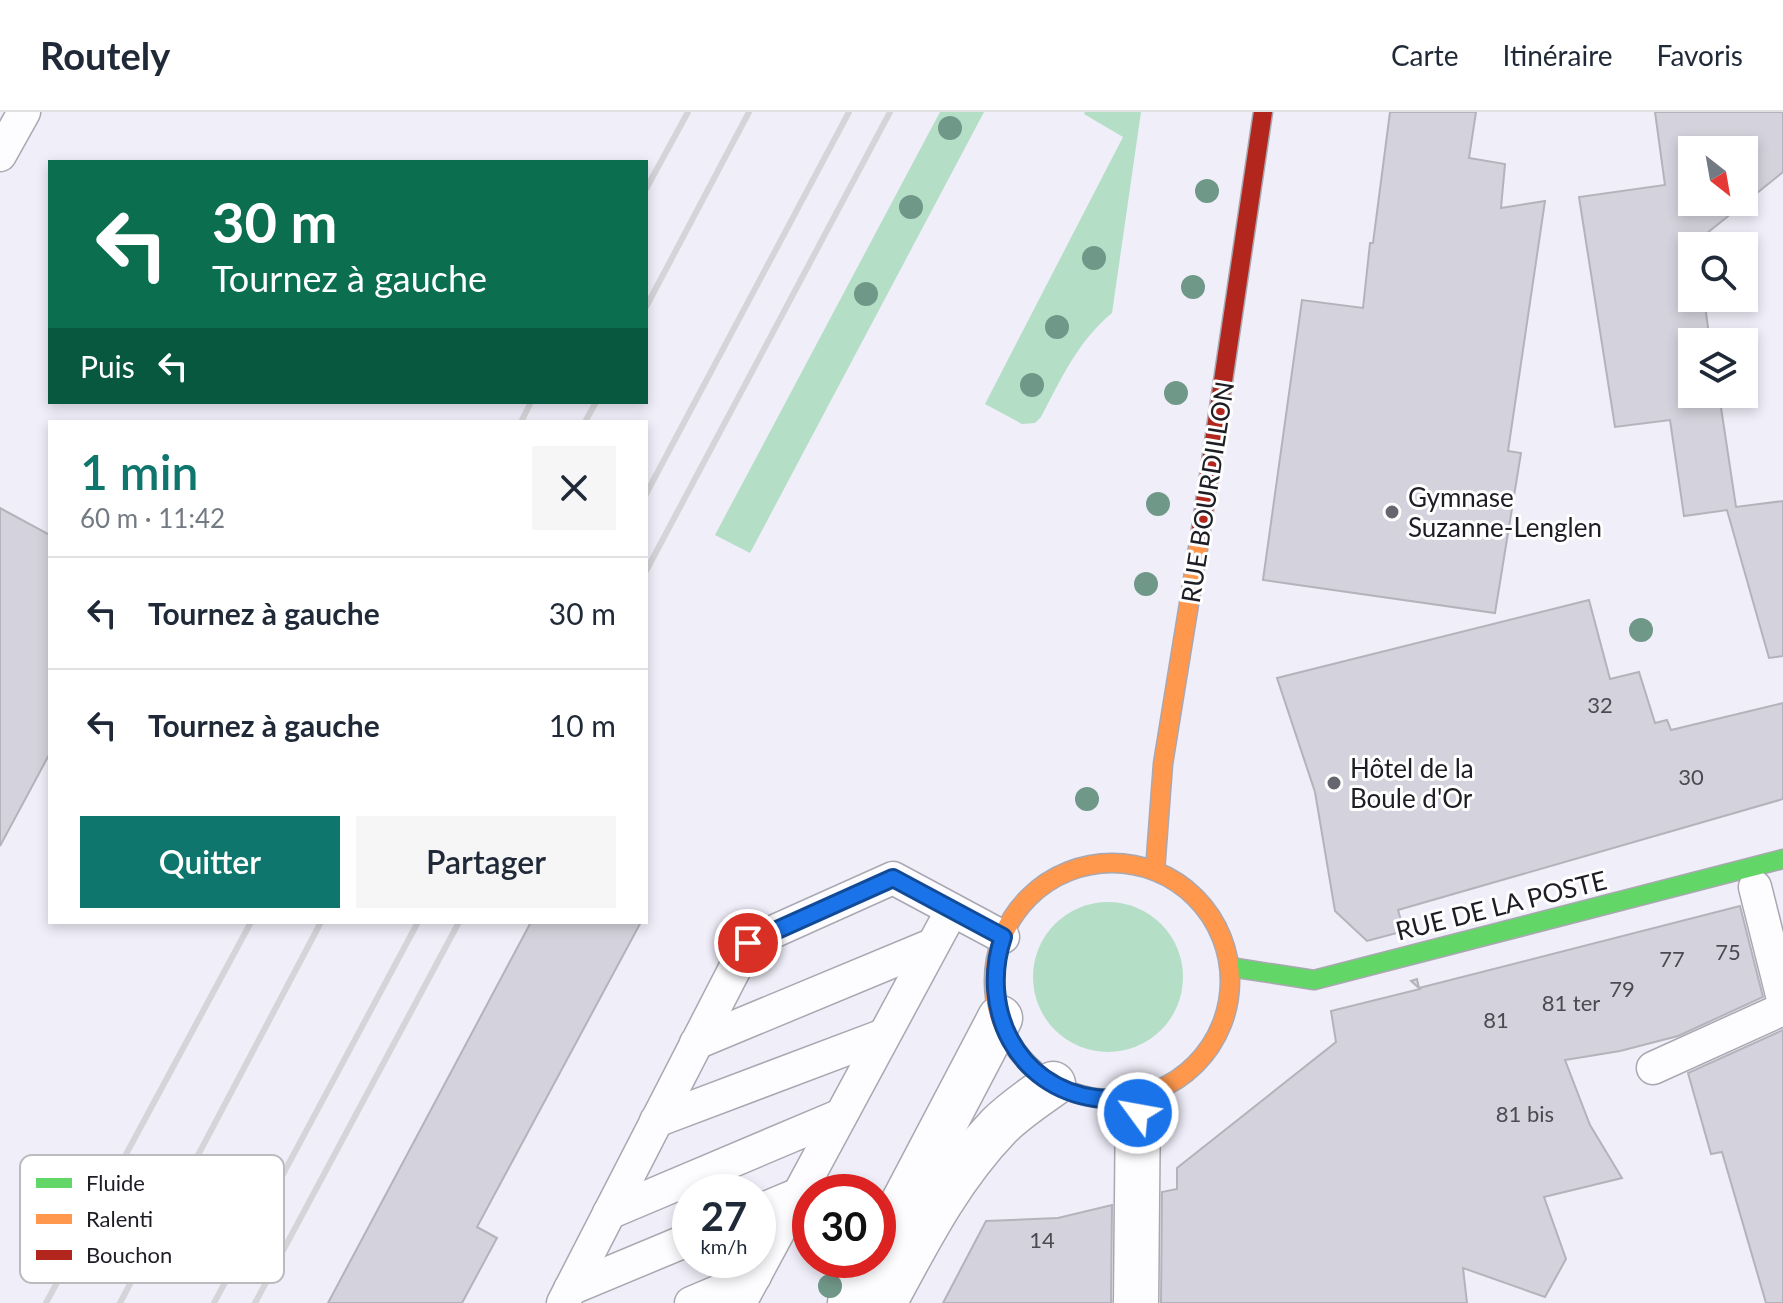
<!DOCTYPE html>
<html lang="fr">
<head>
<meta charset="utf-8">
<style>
	:root { --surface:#fff; --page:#f6f6f7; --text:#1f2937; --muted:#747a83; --line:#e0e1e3; --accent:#0f766e }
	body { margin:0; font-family:Lato,sans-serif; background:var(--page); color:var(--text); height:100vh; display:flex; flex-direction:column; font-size:30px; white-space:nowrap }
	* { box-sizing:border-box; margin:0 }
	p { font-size:26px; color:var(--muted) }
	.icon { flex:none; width:44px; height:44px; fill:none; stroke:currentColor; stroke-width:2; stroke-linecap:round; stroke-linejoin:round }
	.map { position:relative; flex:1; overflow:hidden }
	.panel { position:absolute; left:48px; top:308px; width:600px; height:504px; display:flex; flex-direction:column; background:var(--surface); border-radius:0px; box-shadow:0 4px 12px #0003 }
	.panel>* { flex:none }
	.hud { position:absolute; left:48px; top:48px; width:600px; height:244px; border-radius:0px; box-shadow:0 4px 12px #0003; background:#0b6e4f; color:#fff; overflow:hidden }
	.needle { width:52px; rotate:149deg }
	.controls { position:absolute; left:1678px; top:24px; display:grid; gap:16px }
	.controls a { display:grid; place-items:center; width:80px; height:80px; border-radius:0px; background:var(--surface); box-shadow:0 4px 12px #0003; font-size:40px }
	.speed { position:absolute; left:672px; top:1062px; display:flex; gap:16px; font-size:40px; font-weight:700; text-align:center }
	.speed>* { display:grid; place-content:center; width:104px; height:104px; border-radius:50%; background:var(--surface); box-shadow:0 4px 12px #0003; line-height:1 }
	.speed small { font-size:20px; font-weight:400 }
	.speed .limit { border:12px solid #d22; background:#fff; color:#111 }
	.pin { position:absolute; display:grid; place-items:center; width:68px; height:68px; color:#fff; margin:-34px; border:4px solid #fff; border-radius:50%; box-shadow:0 2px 8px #0007 }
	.me { position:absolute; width:88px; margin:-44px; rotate:302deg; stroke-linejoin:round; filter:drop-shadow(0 0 6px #0008) }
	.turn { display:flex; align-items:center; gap:28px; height:168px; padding:0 32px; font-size:36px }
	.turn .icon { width:104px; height:104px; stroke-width:2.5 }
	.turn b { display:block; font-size:56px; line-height:68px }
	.then { display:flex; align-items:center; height:76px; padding:0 32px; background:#0003; gap:16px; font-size:30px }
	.round { display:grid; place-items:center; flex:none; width:84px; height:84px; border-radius:0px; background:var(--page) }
	.summary { display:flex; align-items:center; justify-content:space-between; height:136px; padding:0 32px }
	h1 { font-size:48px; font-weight:600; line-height:60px; color:var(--accent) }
	.primary-button { display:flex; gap:16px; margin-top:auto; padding:16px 32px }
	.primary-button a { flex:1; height:92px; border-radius:0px; background:var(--accent); color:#fff; font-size:32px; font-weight:600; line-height:92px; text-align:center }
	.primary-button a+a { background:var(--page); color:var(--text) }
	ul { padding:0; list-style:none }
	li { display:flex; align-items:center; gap:24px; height:112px; padding:0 32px; border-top:2px solid var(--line) }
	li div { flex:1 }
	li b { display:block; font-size:30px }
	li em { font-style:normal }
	header { display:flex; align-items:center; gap:48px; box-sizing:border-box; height:112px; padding:0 40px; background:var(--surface); border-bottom:2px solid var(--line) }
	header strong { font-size:38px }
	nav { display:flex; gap:44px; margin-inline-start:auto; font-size:28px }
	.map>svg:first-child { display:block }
	.green { fill:#b5dec7 }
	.building { fill:#d4d2dc; stroke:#b4b3bb; stroke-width:2; fill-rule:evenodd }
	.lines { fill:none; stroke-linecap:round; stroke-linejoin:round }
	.lane-casing { stroke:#a9a8b1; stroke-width:35 }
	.street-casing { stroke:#a9a8b1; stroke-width:47 }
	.fast-casing { stroke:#a9a8b1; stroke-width:21 }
	.slow-casing { stroke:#a9a8b1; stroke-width:21 }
	.jam-casing { stroke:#a9a8b1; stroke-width:21 }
	.lane { stroke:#fdfcfe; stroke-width:32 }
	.street { stroke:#fdfcfe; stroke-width:44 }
	.fast { stroke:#63d668; stroke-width:18 }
	.slow { stroke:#ff974d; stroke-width:18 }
	.jam { stroke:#b3261e; stroke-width:18 }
	.rail { stroke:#d5d4d8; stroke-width:6 }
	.tree { fill:#709888 }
	.route-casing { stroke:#114b97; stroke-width:20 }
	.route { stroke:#1a73e8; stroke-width:14 }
	.poi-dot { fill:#66666f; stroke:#fff; stroke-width:3 }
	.labels { text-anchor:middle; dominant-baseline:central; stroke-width:6; stroke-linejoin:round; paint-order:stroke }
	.number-label { font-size:22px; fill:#4b4a53 }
	.street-label { font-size:26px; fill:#1d1d25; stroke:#fff }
	.poi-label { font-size:26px; fill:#1d1d25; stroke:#fff; text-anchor:start }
	.key { fill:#fff; stroke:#bbbbbe; stroke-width:2 }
	.key-label { font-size:22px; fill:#1d1d25 }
</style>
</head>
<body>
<header>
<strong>Routely</strong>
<nav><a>Carte</a><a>Itinéraire</a><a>Favoris</a></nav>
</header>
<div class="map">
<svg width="1783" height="1191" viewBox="0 0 1783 1191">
	<rect width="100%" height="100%" fill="#efeef9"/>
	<g class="green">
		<path d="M940 0H984L750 441 715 423Z"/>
		<path d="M1085 0H1141L1112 201C1078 229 1061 267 1041 305L1035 311 1022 312 985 292 1123 25 1084 2Z"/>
		<circle cx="1108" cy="865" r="75"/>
	</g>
	<g class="building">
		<path d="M1390 0H1476L1469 46 1505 52 1501 96 1545 89 1508 339 1521 341 1495 501 1263 468 1302 188 1363 196 1370 131H1373Z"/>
		<path d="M1655 0H1783V60L1696 130V134H1692V186H1704L1710 230H1692V282H1719L1736 395 1783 389V544L1769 546 1727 398 1684 404 1670 308 1615 315 1579 85 1665 73ZM1692 38H1744V90H1692Z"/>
		<path d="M0 396 50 423V641L0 734Z"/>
		<path d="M1589 488 1610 567 1639 560 1655 611 1667 608 1671 618 1783 591V687L1398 798 1404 819 1367 829 1335 799 1315 680 1277 566Z"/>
		<path d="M1740 794 1763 885 1678 924 1620 939 1565 948 1590 1013 1622 1066 1544 1085 1566 1147 1545 1185 1463 1156 1467 1191H1161L1162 1080 1177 1077V1056L1336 930 1331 899 1420 877 1411 869 1417 867 1419 876Z"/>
		<path d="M531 810H641L477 1115 497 1126 462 1191H328Z"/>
		<path d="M1783 918V1191H1766L1722 1040 1711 1042 1688 961Z"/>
		<path d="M1112 1093 1111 1191H943L986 1109 1058 1106Z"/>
	</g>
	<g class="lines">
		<defs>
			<g id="lane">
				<path d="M0 43 24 0"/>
				<path d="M1755 775 1783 887"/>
				<path d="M696 931 932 833"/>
				<path d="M1653 956 1783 897"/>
				<path d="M656 1009 884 923"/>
				<path d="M758 1099 799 1082"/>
				<path d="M609 1101 841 1003"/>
				<path d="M570 1177 690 1127"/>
				<path d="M563 1191 748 831 893 766 1003 825"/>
				<path d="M691 1191 755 1164"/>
				<path d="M740 1191 952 798"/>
			</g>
			<g id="street">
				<path d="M884 1127 1000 906"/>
				<path d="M850 1191 873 1148"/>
				<path d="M884 1191C918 1128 949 1066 999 1014 1015 998 1035 985 1053 972"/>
				<path d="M1136 1191 1138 985"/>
			</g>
			<path id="fast" d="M1230 855 1314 868 1783 747"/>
			<g id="slow">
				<circle cx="1112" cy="869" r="118"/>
				<path d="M1155 759 1163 652 1200 424"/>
			</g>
			<path id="jam" d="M1200 424 1263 0"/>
		</defs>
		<use href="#lane" class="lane-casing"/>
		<use href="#street" class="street-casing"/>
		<use href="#fast" class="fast-casing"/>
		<use href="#slow" class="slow-casing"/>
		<use href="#jam" class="jam-casing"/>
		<use href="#lane" class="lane"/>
		<use href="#street" class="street"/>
		<use href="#fast" class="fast"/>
		<use href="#slow" class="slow"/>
		<use href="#jam" class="jam"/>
		<g class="rail">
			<path d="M646 77 688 0"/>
			<path d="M646 195 749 0"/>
			<path d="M521 310 531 290"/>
			<path d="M585 310 596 290"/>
			<path d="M646 382 849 0"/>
			<path d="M646 459 890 0"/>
			<path d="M46 1191 251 810"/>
			<path d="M120 1191 321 810"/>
			<path d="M214 1191 418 810"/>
			<path d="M255 1191 459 810"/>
		</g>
	</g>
	<g class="tree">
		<circle cx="950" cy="16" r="12"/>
		<circle cx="1207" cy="79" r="12"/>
		<circle cx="911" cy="95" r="12"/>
		<circle cx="1094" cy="146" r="12"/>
		<circle cx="1193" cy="175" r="12"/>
		<circle cx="866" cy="182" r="12"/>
		<circle cx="1057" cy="215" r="12"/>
		<circle cx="1032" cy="273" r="12"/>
		<circle cx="1176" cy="281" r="12"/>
		<circle cx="1158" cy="392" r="12"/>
		<circle cx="1146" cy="472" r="12"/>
		<circle cx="1641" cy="518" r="12"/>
		<circle cx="1087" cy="687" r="12"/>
		<circle cx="830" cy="1174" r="12"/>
	</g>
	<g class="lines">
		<defs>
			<path id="route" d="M748 831 893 766 1003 825C979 896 1016 975 1095 986 1109 988 1124 986 1138 985V1001"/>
		</defs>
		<use href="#route" class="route-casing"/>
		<use href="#route" class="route"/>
	</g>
	<g class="poi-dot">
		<circle cx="1392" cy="400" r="8"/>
		<circle cx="1334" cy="671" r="8"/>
	</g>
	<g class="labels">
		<g class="number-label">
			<text x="1600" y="592">32</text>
			<text x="1691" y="664">30</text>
			<text x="1728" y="839">75</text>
			<text x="1672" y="846">77</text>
			<text x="1622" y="876">79</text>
			<text x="1571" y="890">81 ter</text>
			<text x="1496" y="907">81</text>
			<text x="1525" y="1001">81 bis</text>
			<text x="1042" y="1127">14</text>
		</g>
		<g class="street-label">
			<text transform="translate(1207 380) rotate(-81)">RUE BOURDILLON</text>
			<text transform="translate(1501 793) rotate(-14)">RUE DE LA POSTE</text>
		</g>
		<g class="poi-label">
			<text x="1408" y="385">Gymnase<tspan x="1408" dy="30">Suzanne-Lenglen</tspan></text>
			<text x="1350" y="656">Hôtel de la<tspan x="1350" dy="30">Boule d'Or</tspan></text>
		</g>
	</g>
	<rect x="20" y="1043" width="264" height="128" rx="12" class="key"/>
	<rect x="36" y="1066" width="36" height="10" fill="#63d668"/>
	<rect x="36" y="1102" width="36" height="10" fill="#ff974d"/>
	<rect x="36" y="1138" width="36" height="10" fill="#b3261e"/>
	<g class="key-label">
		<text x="86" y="1079">Fluide</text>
		<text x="86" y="1115">Ralenti</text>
		<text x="86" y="1151">Bouchon</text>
	</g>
</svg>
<div class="controls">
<a><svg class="needle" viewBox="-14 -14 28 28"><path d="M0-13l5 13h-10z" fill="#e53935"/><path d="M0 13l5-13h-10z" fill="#747a83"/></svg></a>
<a><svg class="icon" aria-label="search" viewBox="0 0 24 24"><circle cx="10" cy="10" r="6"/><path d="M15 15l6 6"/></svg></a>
<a><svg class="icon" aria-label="layers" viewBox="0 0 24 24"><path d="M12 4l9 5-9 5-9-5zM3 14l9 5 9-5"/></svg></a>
</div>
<div class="speed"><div>27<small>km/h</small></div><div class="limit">30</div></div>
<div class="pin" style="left:748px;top:831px;background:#d93025"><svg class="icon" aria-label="arrive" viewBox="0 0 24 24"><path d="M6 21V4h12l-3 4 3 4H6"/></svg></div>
<svg class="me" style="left:1138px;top:1001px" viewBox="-20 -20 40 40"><circle r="17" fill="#1a73e8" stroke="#fff" stroke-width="3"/><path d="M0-11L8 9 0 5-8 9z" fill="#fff"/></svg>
<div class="hud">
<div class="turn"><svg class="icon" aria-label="left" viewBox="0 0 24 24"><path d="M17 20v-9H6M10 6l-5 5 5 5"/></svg><div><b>30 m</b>Tournez à gauche</div></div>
<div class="then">Puis<svg class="icon" aria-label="left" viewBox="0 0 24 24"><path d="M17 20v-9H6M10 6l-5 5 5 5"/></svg></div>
</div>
<section class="panel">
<div class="summary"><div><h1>1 min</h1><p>60 m · 11:42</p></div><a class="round"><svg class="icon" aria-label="close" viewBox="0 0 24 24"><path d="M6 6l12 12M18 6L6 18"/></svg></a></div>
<ul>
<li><svg class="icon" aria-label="left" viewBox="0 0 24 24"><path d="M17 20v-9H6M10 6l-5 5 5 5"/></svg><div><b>Tournez à gauche</b></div><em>30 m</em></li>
<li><svg class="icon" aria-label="left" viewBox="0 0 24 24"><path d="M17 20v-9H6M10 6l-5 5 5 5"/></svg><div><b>Tournez à gauche</b></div><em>10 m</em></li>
</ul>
<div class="primary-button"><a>Quitter</a><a>Partager</a></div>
</section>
</div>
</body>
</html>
